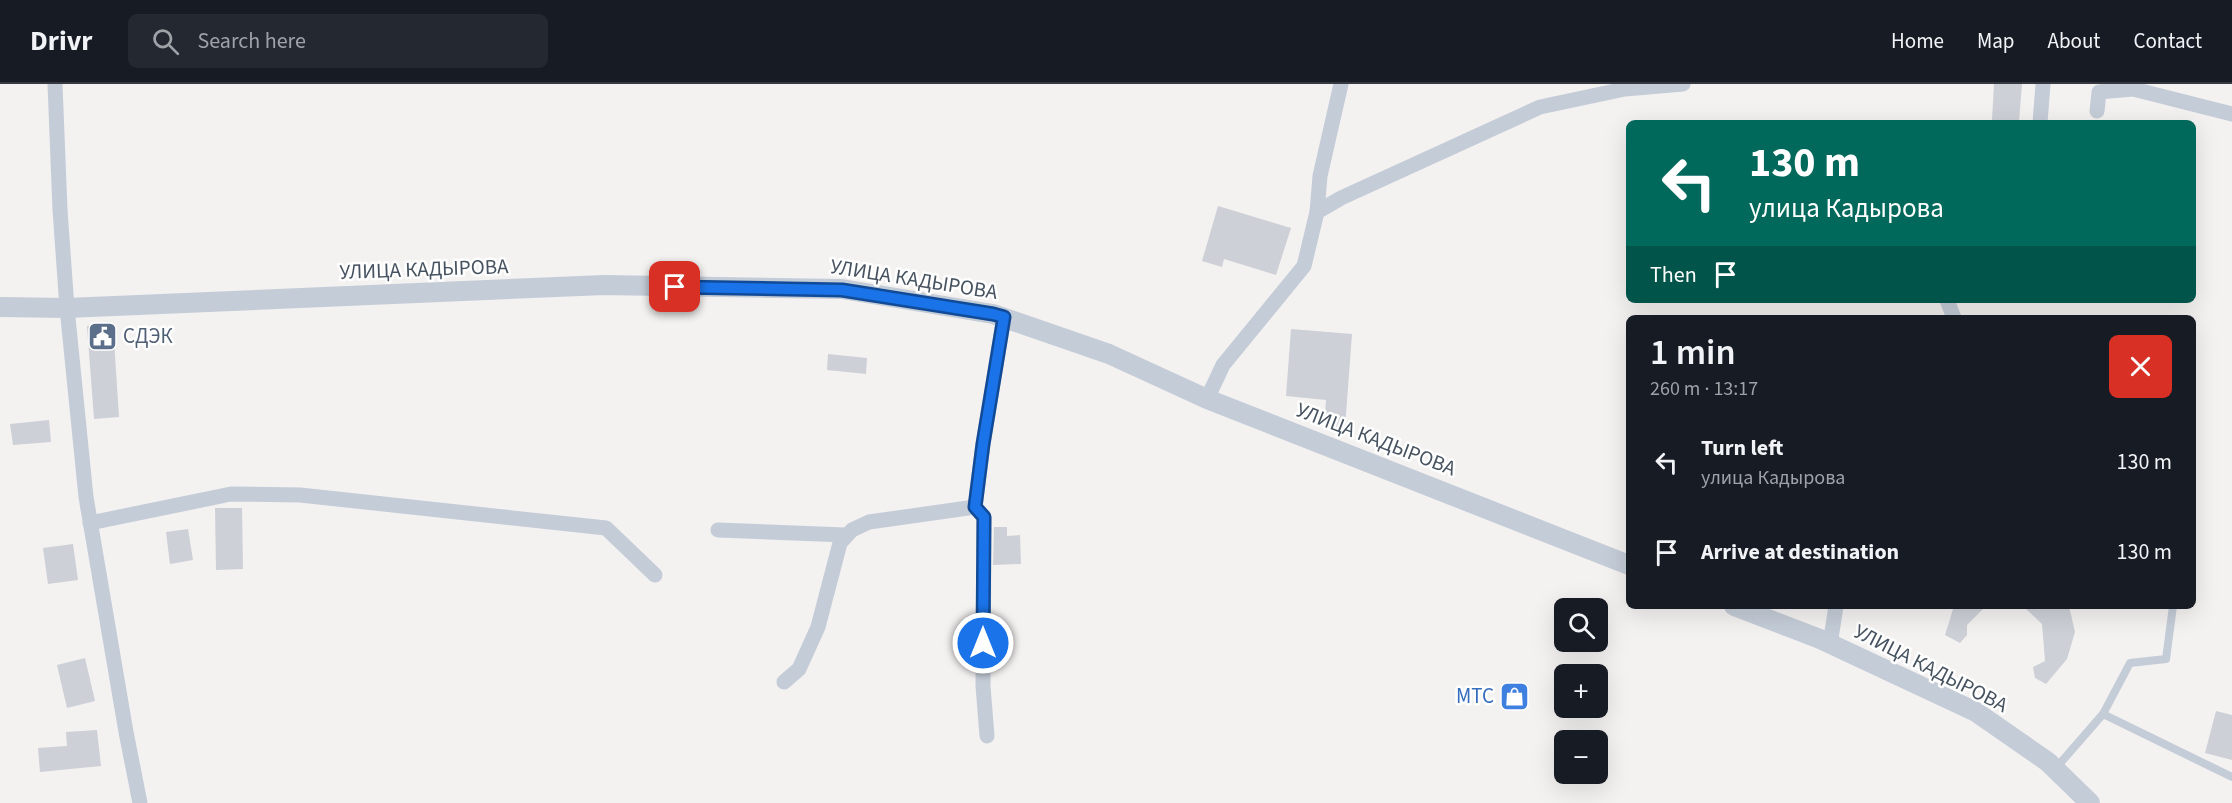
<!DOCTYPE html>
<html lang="en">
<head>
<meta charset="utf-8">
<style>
	:root { --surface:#171b24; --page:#242831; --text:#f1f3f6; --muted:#9ea1a6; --line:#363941 }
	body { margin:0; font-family:"Source Sans 3",sans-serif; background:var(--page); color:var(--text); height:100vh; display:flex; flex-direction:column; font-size:22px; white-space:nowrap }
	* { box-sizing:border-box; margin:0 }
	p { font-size:20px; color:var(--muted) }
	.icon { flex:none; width:33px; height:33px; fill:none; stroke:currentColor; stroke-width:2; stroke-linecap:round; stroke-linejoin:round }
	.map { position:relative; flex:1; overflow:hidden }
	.drawer { position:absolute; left:1626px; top:231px; width:570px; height:294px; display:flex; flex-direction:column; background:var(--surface); border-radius:9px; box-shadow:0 6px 24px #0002 }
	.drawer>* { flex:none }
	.top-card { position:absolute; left:1626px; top:36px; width:570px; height:183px; border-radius:9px; box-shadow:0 6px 24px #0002; background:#00695c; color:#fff; overflow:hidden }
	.fabs { position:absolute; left:1554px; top:514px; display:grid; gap:12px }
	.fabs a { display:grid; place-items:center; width:54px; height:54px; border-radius:9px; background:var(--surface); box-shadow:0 6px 24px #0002; font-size:30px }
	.pin { position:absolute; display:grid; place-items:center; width:51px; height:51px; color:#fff; margin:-26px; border-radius:12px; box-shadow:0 3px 9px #0006 }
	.me { position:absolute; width:66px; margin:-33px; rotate:0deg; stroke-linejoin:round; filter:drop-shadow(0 0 4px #0008) }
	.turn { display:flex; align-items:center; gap:21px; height:126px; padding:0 24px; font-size:27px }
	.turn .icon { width:78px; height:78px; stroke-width:2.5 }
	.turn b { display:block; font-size:42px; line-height:51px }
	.then { display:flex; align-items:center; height:57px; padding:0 24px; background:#0003; gap:12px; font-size:22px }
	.round { display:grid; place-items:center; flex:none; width:63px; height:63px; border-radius:9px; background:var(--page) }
	.headline { display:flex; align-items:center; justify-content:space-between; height:102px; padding:0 24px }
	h1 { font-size:36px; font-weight:600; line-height:45px }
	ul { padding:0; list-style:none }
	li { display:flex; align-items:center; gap:18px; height:90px; padding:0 24px }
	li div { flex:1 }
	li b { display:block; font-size:22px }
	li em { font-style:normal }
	header { display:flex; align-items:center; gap:36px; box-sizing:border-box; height:84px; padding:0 30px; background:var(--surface); border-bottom:2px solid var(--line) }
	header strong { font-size:28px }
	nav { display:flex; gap:33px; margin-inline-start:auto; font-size:21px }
	.search { width:420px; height:54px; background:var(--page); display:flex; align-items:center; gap:15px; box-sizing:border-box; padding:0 21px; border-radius:9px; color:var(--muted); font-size:22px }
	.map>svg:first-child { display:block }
	.building { fill:#cdd0d6 }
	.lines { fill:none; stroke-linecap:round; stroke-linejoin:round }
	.service { stroke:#c4ccd7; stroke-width:8 }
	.minor { stroke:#c4ccd7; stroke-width:15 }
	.tertiary { stroke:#c4ccd7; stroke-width:20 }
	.route-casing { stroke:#114b97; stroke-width:15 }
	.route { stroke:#1a73e8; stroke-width:10 }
	.labels { text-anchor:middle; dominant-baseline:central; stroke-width:5; stroke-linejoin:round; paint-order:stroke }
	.street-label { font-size:21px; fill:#475361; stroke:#fff }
	.service-label { font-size:21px; fill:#4e5e75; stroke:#fff; text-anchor:start }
	.shop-label { font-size:21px; fill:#366cbe; stroke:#fff; text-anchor:end }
</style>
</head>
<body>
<header>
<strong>Drivr</strong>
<div class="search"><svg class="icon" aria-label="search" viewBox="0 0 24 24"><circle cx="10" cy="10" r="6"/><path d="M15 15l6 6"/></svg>Search here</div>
<nav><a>Home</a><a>Map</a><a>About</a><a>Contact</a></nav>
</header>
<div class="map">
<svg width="2232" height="719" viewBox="0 0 2232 719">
	<rect width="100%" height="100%" fill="#f4f1f1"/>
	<g class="building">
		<path d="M1994 0H2022L2019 38 1992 36Z"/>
		<path d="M1218 122 1291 144 1276 191 1224 175 1222 183 1202 177Z"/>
		<path d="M113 240 119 333 94 335 87 242Z"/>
		<path d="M1291 245 1352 250 1345 344 1324 342 1326 316 1286 312Z"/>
		<path d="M828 270 867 274 866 290 827 286Z"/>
		<path d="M49 336 51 358 13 361 10 340Z"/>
		<path d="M215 424H242L243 485 216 486Z"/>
		<path d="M994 443H1007V452L1020 451 1021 480 993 481Z"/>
		<path d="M188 445 193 476 170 480 166 448Z"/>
		<path d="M73 460 78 496 48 500 43 464Z"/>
		<path d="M1954 522H1986L1967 541V551L1960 559 1945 551Z"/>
		<path d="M2023 522H2069L2075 548 2067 575 2046 600 2035 594 2033 583 2045 577 2042 540Z"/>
		<path d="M85 574 95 617 67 624 57 581Z"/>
		<path d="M2216 627 2232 631V676L2205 669Z"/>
		<path d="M97 646 101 682 40 688 38 664 67 662 66 648Z"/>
	</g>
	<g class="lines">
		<g class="service">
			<path d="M2103 630 2130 579 2166 575 2173 522"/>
			<path d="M2056 684 2103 630 2232 693"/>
		</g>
		<g class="minor">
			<path d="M55 0 60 126 67 224 86 413 126 648 140 719"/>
			<path d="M2097 27 2099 8 2133 5 2232 30"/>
			<path d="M2040 39 2043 0"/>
			<path d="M1317 128 1320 92 1341 0"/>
			<path d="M1947 216 1954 234"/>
			<path d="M1207 315 1223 281 1304 182 1317 128 1341 114 1540 23 1625 5 1683 0"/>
			<path d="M975 423 984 433 983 602 987 652"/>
			<path d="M975 423 983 360 1004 233"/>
			<path d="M90 439 231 410 300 411 606 444 655 491"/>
			<path d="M718 446 845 451"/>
			<path d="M1830 561 1836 522"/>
			<path d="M784 598 799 585 818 543 840 459 852 446 869 438 975 423"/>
		</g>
		<g class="tertiary">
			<path d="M0 223 67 224 604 201 842 205 993 230 1109 270 1207 315 1629 481"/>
			<path d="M1734 522 1820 555 1976 628 2048 678 2090 719"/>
		</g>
	</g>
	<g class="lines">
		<defs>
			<path id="route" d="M675 203 842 206 993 230 1004 233 983 360 975 423 984 433 983 559"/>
		</defs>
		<use href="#route" class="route-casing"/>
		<use href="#route" class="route"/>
	</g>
	<defs>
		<symbol id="civic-square" viewBox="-11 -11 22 22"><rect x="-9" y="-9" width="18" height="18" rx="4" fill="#5c6f8a" stroke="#fff"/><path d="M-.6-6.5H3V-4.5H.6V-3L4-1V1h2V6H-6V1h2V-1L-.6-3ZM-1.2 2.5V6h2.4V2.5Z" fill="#fff"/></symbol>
		<symbol id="shop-square" viewBox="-11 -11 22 22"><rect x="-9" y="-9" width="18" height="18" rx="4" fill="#3f7fe0" stroke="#fff"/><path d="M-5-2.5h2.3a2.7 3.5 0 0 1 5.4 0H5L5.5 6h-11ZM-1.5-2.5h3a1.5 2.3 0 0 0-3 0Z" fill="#fff"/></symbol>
	</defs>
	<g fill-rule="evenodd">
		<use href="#civic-square" x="86" y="236" width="33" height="33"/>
		<use href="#shop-square" x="1498" y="596" width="33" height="33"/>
	</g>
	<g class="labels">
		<g class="street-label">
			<text transform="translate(424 185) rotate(-2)">УЛИЦА КАДЫРОВА</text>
			<text transform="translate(914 195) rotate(9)">УЛИЦА КАДЫРОВА</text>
			<text transform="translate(1376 355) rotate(21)">УЛИЦА КАДЫРОВА</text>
			<text transform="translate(1931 584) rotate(27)">УЛИЦА КАДЫРОВА</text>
		</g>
		<g class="service-label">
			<text x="123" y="252">СДЭК</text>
		</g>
		<g class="shop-label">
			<text x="1494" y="612">МТС</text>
		</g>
	</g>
</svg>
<div class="fabs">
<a><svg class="icon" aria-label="search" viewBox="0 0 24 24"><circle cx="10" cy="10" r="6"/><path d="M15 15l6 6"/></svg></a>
<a>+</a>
<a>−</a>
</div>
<div class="pin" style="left:675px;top:203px;background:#d93025"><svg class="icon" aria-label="arrive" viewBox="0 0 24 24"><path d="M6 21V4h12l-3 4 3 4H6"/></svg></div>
<svg class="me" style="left:983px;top:559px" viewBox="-20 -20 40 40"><circle r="17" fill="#1a73e8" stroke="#fff" stroke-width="3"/><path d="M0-11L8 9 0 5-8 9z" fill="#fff"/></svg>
<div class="top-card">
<div class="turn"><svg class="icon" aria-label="left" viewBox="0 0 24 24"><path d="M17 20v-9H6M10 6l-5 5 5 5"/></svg><div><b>130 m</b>улица Кадырова</div></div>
<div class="then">Then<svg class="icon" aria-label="arrive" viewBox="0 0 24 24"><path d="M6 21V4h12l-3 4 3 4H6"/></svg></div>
</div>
<section class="drawer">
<div class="headline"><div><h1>1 min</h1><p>260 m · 13:17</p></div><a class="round" style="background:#d93025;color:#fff"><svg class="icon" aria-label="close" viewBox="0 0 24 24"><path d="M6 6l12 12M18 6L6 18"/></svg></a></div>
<ul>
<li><svg class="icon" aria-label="left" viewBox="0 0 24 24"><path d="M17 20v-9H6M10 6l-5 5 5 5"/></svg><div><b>Turn left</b><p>улица Кадырова</p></div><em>130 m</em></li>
<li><svg class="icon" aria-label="arrive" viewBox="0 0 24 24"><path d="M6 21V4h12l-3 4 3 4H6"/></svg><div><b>Arrive at destination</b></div><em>130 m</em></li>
</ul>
</section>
</div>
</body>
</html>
